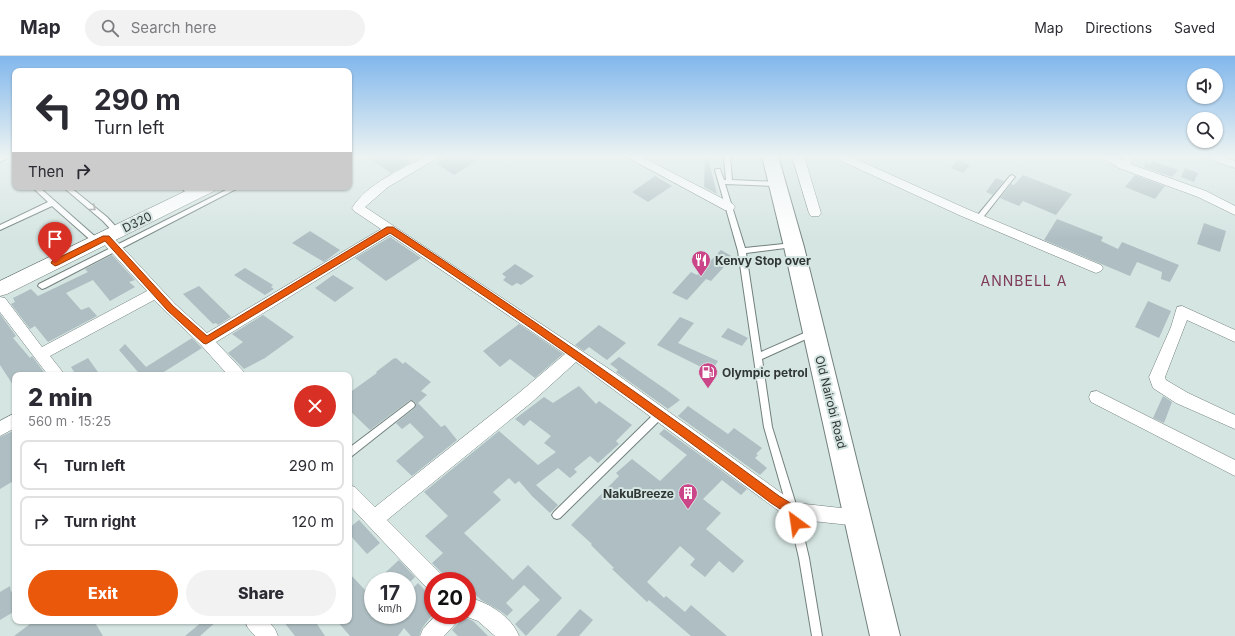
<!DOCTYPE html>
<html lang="en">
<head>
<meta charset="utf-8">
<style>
	:root { --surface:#fff; --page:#f2f2f3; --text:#2b2b33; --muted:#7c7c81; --line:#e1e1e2; --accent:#ea580c }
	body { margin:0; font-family:Inter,sans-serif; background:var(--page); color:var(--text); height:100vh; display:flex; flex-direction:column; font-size:15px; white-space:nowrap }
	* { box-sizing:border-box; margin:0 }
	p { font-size:13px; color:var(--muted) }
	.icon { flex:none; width:22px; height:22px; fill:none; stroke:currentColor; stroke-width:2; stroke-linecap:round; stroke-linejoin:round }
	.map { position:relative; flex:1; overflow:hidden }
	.details { position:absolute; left:12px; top:316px; width:340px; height:252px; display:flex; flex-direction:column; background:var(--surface); border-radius:8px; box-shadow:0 1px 3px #0004 }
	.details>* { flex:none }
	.top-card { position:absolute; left:12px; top:12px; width:340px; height:122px; border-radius:8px; box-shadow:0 1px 3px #0004; background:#fff; color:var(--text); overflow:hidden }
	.controls { position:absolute; left:1187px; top:12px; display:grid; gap:8px }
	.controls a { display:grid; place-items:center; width:36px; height:36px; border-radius:50%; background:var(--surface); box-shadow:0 1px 3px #0004; font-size:20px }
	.speed { position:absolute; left:364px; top:516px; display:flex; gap:8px; font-size:20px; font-weight:700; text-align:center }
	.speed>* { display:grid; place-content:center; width:52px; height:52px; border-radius:50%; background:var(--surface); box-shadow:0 1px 3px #0004; line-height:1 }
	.speed small { font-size:10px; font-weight:400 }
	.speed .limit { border:6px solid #d22; background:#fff; color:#111 }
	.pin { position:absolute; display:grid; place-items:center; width:34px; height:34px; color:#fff; margin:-41px -17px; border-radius:50% 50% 50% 0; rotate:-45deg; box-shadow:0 0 4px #0007 }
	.pin .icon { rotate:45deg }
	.me { position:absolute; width:44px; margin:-22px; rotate:329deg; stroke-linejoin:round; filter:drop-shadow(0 0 3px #0008) }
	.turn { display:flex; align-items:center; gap:14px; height:84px; padding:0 16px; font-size:18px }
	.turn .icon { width:52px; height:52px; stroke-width:2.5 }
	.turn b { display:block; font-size:28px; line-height:34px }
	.then { display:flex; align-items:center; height:38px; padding:0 16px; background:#0003; gap:8px; font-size:15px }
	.round { display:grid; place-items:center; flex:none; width:42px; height:42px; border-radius:21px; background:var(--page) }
	.overview { display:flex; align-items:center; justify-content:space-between; height:68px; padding:0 16px }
	h1 { font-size:24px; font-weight:800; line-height:30px }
	.primary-button { display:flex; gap:8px; margin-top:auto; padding:8px 16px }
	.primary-button a { flex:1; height:46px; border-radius:24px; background:var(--accent); color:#fff; font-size:16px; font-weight:800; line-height:46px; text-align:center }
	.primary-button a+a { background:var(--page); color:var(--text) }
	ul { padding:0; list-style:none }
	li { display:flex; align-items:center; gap:12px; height:50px; margin:0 8px 6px; padding:0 8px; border:2px solid var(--line); border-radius:8px }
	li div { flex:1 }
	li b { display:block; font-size:15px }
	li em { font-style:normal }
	header { display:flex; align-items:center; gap:24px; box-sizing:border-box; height:56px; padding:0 20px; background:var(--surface); border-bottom:1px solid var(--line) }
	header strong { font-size:19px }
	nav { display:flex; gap:22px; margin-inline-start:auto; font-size:14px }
	.search { width:280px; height:36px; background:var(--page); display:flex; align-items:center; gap:10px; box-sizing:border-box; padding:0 14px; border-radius:22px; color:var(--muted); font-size:15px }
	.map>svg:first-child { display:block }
	.building { fill:#aebec2 }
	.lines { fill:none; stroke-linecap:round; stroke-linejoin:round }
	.lane-casing { stroke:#72807d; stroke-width:2 }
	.street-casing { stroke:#72807d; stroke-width:1 }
	.secondary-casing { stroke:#72807d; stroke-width:1 }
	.highway-casing { stroke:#72807d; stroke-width:2 }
	.lane { fill:#fff; fill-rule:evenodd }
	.street { fill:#fff; fill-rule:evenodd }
	.secondary { fill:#fff; fill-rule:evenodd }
	.highway { fill:#fff; fill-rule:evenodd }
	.oneway { stroke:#989b9a }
	.route { fill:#ea580c; stroke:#983908 }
	.labels { text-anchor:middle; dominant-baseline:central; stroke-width:4; stroke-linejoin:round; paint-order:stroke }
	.street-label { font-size:12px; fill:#303735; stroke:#d5e5e2 }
	.poi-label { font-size:12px; font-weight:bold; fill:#303735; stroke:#d5e5e2; text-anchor:start }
	.quarter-label { font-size:14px; letter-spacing:1px; fill:#7e3b59; stroke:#d5e5e2 }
</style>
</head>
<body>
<header>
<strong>Map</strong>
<div class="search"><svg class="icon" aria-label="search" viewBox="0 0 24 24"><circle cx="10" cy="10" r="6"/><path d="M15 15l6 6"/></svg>Search here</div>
<nav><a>Map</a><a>Directions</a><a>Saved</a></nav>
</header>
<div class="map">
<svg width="1235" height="580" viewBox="0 0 1235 580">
	<rect width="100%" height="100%" fill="#d5e5e2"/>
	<g class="building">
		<path d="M366 100H402L411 106 391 117Z"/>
		<path d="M448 100H484L454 119 436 107Z"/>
		<path d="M705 103H708L717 138 704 131Z"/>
		<path d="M958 104 970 109 963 117 951 112Z"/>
		<path d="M1152 105 1178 114 1172 121 1143 111 1146 106 1150 108Z"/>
		<path d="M1185 112 1198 117 1194 126 1181 121Z"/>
		<path d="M1023 119 1072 138 1056 159 1023 145 1019 150 1000 142 1011 128 1014 129Z"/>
		<path d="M1135 119 1165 130 1155 143 1125 131Z"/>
		<path d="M655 120 672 130 648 146 632 136Z"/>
		<path d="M996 122 1004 125 993 139 986 136Z"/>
		<path d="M1057 163 1103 181 1101 185 1118 193 1122 186 1179 209 1170 226 1161 223 1162 216 1137 206 1130 220 1044 184Z"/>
		<path d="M1204 167 1226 175 1220 196 1197 188Z"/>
		<path d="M310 175 340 194 324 206 292 187Z"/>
		<path d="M390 181 421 202 386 225 355 202Z"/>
		<path d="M721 194 733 201 711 225 706 223 687 244 672 237 691 216 697 219Z"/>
		<path d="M112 199 135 224 129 226 135 231 110 245 93 224 66 237 81 254 89 251 97 260 48 286 35 270 30 273 11 248 15 246 13 242 31 233 38 240 88 216 85 213Z"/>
		<path d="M515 208 534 220 521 229 517 227 512 230 503 224 506 221 502 218Z"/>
		<path d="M245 212 273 229 271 231 274 233 265 239 234 219Z"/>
		<path d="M333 219 354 232 335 246 315 232Z"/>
		<path d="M199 230 231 261 218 269 216 267 213 268 183 238Z"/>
		<path d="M1148 245 1171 255 1159 282 1135 271Z"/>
		<path d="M0 258 16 280 13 282 30 302 32 300 46 319H15V332L0 309Z"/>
		<path d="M263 259 294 281 265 302 244 313 228 297 243 286 232 278Z"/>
		<path d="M680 261 694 267 678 287 718 305 711 316 657 289Z"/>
		<path d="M519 268 563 298 535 322 510 303 500 311 483 295Z"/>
		<path d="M599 269 626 287 607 304 589 291 584 295 575 289Z"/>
		<path d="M728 272 748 282 742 290 721 281Z"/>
		<path d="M192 282 202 292 159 319H133L138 316 119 294 125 288 146 311Z"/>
		<path d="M619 301 668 335 680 344 668 353 616 316 618 314 610 308Z"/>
		<path d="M88 302 100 319H76L71 311Z"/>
		<path d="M396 302 403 308 405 306 431 326 421 335 427 339 418 347 441 371 445 369 457 384 412 420 396 405 424 381 410 367 402 373 396 367 415 352 416 348 415 346 410 344 370 374 349 354V337L377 317 376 316 393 303Z"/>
		<path d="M579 330 596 348 599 345 632 369 616 385 619 388 598 407 590 400 574 413 577 416 570 422 558 412 536 429 558 449 550 457 532 440 519 425 515 428 509 422 493 436 501 444 464 477 513 524 528 509 562 542 526 580 515 568 540 544 524 529 506 547 513 554 507 560 499 554 481 544 467 530V525H463L456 518 448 525H445L442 517 432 507 443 497 425 480 448 460 424 436 499 375 538 409 556 396 544 387 551 380 530 364 524 370 515 363 544 341 553 347Z"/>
		<path d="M1163 340 1172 346 1164 367 1153 362Z"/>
		<path d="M688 350 728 378 734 372 762 392 756 398 758 399 755 402 767 412 760 419 678 360Z"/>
		<path d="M664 373 747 433 741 439 722 424 703 443 721 457 706 473 744 505 733 517 719 505 705 521 690 509 695 503 680 490 647 526 664 542 666 540 685 556 691 549 727 580H691L649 544 647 546 612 513 614 512 591 489 592 488 571 469 619 420 616 417 632 403 660 425 687 399 659 378Z"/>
		<path d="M15 374V424L0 433V381Z"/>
		<path d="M359 464 380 487 367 498 349 478V472Z"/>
		<path d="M399 504 415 521 411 525H376Z"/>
		<path d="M349 517 365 534 373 527V559H407V538L418 527 433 543V558L422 572 419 580H411L404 572 398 580H350L337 565H349Z"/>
		<path d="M10 530 11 536 15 533V555L0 564V536Z"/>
		<path d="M580 553 593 564 579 580H556Z"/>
		<path d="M464 561 473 565 488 580H458L452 574Z"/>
		<path d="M34 565H94L103 580H14Z"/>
		<path d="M203 565H217L200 580H185Z"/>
		<path d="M283 565H315L325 580H295Z"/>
	</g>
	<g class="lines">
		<defs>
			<g id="lane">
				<path d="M3 100H11L0 106V102Z"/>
				<path d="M12 100H15V103L13 102Z"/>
				<path d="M724 100H730L732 124 776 126 779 128 776 130 725 128 745 192 793 187 797 189 793 191 746 197 761 296 811 274H817L818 276 817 278 762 303 772 371 798 455 809 502 822 580H812L799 502 788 455 764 371 738 195 715 114 716 113H720L724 124H726Z"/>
				<path d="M1012 119 1015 121 1014 122 981 164H977V160L1010 120Z"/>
				<path d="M32 131H39L99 184 100 186 99 188H95L52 150 0 174V169L48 146Z"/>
				<path d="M63 131H70L107 161 119 174 120 176 119 178H115L103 165Z"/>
				<path d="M180 131H187L195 139 192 141 190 140Z"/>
				<path d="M232 131H240L45 232 42 233 38 230 39 228Z"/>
				<path d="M411 345 414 347 415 349 414 351 352 400 349 401V392Z"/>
				<path d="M660 354 663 355 664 358 663 361 560 462 557 463 554 462 552 459 554 456 657 355Z"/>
			</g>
			<g id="street">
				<path d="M426 100H441L388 131 365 151 615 317 791 444 796 447 859 454 865 456 868 462 865 468 859 470 793 463 787 461 576 306 532 346 387 464 441 518 444 525H433V534L427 532 349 449V429L355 431 375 451 520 336 565 298 390 179 216 286 243 315 246 319H228L201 289 154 244 50 300 65 319H48L0 256V241L5 242 42 291 147 235 101 185 99 182 101 179 106 178 111 179 175 248 207 277 381 173 354 155 352 152C368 127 400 114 426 100Z"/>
				<path d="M625 100H640L733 148 735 151 733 154H725Z"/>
				<path d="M792 100H804L821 157 819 160H811L809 157Z"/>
				<path d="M833 100H849L967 153 1101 209 1103 212 1101 215 1096 217 1091 215 959 159 835 102Z"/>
				<path d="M1100 100H1115L1121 104 1124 100H1136L1130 108 1206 135 1235 150V159L1198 141 1119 112Z"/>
				<path d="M1203 100H1221L1235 105V112L1205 102Z"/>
				<path d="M1182 250 1235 274V286L1187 264 1165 321 1166 324 1188 337 1235 359V373L1176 347 1153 332 1149 321 1171 271 1177 251Z"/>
				<path d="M1097 335 1235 404V420L1091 346 1089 341 1091 336Z"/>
				<path d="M15 357V372L0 380V365Z"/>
				<path d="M467 541C488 546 511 560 519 580H495L478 565 462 559H467Z"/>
				<path d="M436 559H460L457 566 444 580H420L423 573Z"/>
				<path d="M245 565H268L275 573 278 580H255L248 572Z"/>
			</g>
			<path id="secondary" d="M194 131H216L214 135 7 238 0 240V225Z"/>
			<path id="highway" d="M762 100H778L804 191 900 580H870L784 191Z"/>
		</defs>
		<use href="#lane" class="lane-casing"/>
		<use href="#street" class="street-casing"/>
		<use href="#secondary" class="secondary-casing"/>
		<use href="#highway" class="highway-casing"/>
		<use href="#lane" class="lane"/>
		<use href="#street" class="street"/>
		<use href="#secondary" class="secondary"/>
		<use href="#highway" class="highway"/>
	</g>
	<defs><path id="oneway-chevron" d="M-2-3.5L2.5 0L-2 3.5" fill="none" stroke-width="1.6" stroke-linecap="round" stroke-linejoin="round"/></defs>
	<use class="oneway" href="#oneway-chevron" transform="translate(93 152) rotate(39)"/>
	<linearGradient id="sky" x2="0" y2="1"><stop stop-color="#81b7ec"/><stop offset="0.55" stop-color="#ecf3f2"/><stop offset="1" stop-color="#ecf3f2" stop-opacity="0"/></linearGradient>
	<rect width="1235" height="182" fill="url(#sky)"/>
	<path class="route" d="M387 171H393C524 257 653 347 779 440L797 451 801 467 800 470 796 472 792 470 788 458 771 447C647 353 520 262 390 177L206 288 203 287 167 254 105 185 58 209 55 210 51 207 52 205 103 180H109L173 250 207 280Z"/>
	<defs>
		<symbol id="restaurant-pin" viewBox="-11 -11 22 30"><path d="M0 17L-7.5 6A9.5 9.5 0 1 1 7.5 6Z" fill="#cb4688" stroke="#d5e5e2"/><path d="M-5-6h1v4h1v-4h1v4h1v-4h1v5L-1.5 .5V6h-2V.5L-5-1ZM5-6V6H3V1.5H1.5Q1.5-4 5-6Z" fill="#fff"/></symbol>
		<symbol id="fuel-pin" viewBox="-11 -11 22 30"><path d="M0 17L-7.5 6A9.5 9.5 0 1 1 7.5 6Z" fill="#cb4688" stroke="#d5e5e2"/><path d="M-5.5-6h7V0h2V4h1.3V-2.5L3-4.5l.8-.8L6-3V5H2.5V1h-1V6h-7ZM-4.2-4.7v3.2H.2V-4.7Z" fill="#fff"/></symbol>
		<symbol id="building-pin" viewBox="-11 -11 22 30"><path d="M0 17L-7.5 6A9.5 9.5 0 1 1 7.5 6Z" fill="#cb4688" stroke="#d5e5e2"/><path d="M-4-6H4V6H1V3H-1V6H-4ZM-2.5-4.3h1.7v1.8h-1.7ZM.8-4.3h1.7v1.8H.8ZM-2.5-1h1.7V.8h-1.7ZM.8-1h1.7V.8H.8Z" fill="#fff"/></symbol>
	</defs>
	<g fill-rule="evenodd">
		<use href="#restaurant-pin" x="690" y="193" width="22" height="30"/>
		<use href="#fuel-pin" x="697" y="305" width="22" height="30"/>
		<use href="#building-pin" x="677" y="426" width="22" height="30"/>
	</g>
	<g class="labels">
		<g class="street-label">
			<text transform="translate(137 166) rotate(-26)">D320</text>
			<text transform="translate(831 346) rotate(76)">Old Nairobi Road</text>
		</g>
		<g class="poi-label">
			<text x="715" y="204">Kenvy Stop over</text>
			<text x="722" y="316">Olympic petrol</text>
			<text x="674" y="437" text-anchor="end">NakuBreeze</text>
		</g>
		<g class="quarter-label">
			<text x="1024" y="224">ANNBELL A</text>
		</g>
	</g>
</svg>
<div class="controls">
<a><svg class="icon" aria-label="sound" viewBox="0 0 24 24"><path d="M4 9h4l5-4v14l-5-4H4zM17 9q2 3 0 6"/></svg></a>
<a><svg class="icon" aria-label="search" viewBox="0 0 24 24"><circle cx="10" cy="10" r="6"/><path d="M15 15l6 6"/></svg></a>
</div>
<div class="speed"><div>17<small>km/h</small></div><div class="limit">20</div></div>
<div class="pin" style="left:55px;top:207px;background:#d93025"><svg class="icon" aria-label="arrive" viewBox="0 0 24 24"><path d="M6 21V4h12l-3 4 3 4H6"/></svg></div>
<svg class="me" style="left:796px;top:467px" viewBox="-20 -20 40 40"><circle r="19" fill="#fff"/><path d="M0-13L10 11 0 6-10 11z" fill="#ea580c"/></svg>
<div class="top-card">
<div class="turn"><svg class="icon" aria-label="left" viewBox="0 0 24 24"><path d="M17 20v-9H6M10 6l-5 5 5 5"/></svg><div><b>290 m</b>Turn left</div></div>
<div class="then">Then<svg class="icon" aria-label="right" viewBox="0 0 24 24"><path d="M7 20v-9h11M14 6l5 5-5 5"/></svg></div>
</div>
<section class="details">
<div class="overview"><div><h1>2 min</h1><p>560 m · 15:25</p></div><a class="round" style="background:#d93025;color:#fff"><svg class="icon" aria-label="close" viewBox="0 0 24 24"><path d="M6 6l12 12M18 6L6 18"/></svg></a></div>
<ul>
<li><svg class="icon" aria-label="left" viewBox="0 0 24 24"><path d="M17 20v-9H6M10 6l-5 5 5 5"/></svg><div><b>Turn left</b></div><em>290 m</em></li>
<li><svg class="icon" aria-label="right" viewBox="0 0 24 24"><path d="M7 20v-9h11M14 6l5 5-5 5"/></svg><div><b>Turn right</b></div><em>120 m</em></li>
</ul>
<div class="primary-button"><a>Exit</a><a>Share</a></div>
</section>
</div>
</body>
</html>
